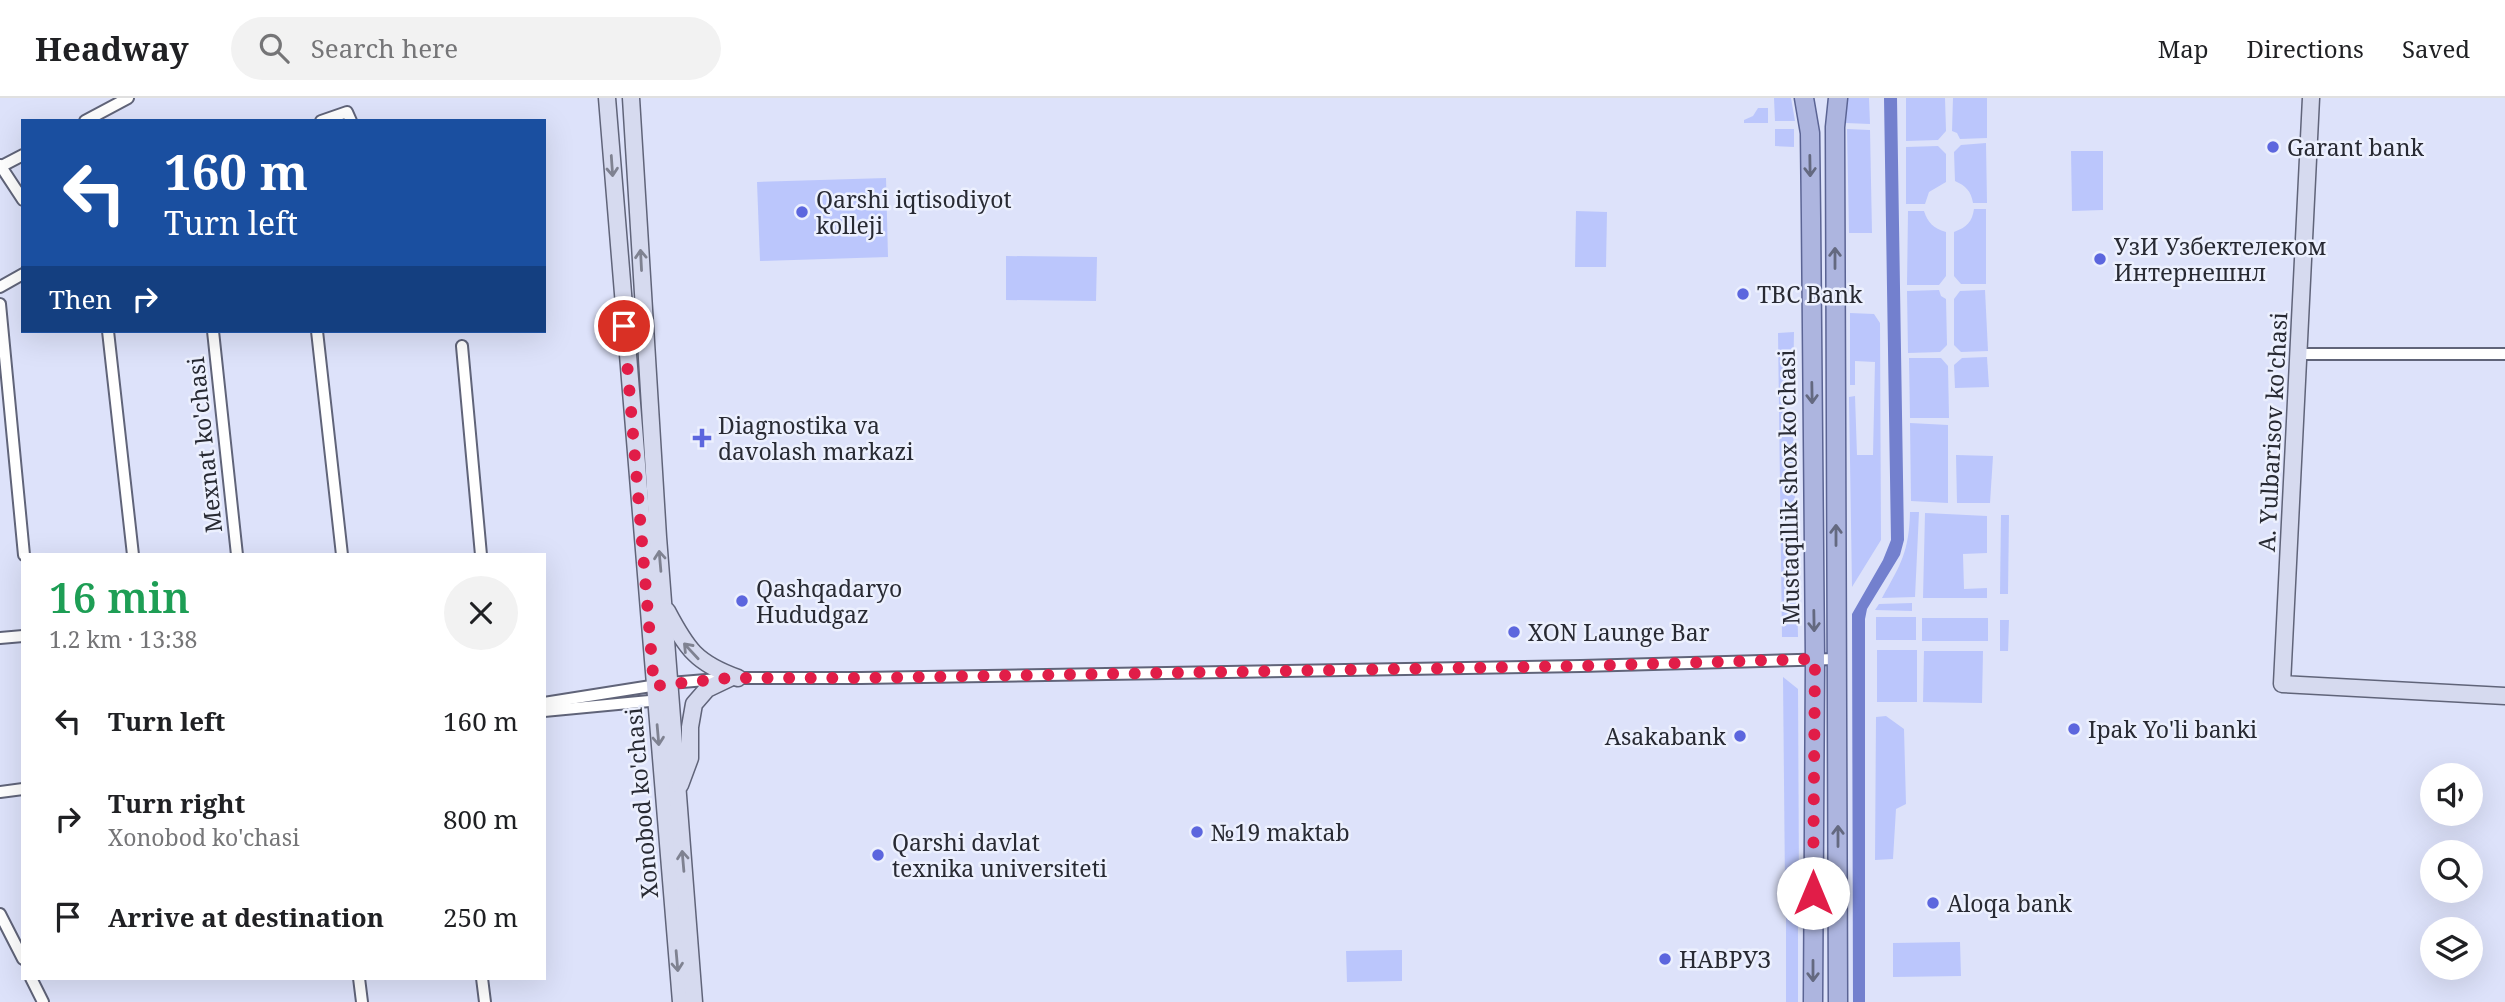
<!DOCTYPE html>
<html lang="en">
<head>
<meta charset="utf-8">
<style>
	:root { --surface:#fff; --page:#f2f2f2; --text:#202124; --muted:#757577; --line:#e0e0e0 }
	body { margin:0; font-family:"Noto Serif",serif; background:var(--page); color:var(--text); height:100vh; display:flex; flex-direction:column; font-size:26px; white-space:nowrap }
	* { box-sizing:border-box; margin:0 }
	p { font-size:23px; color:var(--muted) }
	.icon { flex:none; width:38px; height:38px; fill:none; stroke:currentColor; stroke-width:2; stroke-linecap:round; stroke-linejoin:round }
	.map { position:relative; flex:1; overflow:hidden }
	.sheet { position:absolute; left:21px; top:455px; width:525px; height:427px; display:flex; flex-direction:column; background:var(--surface); border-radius:0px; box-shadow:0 7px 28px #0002 }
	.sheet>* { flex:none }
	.guide { position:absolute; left:21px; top:21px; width:525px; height:214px; border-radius:0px; box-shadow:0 7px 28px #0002; background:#1a4fa0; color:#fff; overflow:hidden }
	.fabs { position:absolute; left:2420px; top:665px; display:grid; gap:14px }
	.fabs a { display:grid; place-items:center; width:63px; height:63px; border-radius:50%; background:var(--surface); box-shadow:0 7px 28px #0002; font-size:35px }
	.pin { position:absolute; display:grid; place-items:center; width:60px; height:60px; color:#fff; margin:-30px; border:4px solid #fff; border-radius:50%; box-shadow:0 2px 7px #0007 }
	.me { position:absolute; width:77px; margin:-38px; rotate:0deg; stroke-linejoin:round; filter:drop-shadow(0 0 5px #0008) }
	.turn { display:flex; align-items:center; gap:24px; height:147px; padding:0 28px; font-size:32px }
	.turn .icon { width:91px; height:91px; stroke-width:2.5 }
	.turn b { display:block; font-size:49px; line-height:60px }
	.then { display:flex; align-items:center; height:66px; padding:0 28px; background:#0003; gap:14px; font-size:26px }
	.round { display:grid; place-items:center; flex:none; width:74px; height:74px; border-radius:37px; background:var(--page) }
	.head { display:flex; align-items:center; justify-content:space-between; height:119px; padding:0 28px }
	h1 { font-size:42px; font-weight:600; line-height:52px; color:#1e9e55 }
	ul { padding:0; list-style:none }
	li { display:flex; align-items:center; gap:21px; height:98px; padding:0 28px }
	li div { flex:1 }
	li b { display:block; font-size:26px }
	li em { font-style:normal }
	header { display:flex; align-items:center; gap:42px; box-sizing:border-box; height:98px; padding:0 35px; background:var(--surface); border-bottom:2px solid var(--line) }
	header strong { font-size:33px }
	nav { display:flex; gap:38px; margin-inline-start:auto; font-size:24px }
	.search { width:490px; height:63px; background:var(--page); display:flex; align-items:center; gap:18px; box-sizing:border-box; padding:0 24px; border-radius:38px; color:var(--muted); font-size:26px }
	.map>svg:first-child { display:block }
	.green { fill:#bbc6fc }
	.water { fill:#7380ce }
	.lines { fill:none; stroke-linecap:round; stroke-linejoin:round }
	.street-casing { stroke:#606479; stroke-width:14 }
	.secondary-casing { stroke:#606479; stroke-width:19 }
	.primary-casing { stroke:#5b6494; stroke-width:21 }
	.street { stroke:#fff; stroke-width:10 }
	.secondary { stroke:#d6daef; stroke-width:16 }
	.primary { stroke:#adb5df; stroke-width:18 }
	.oneway { stroke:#7f8291 }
	.oneway2 { stroke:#646980 }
	.route { stroke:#e11d48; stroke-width:12; stroke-dasharray:0 21.6 }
	.poi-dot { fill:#5c66de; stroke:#ecf0fe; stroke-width:2.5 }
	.labels { text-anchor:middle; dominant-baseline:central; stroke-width:5; stroke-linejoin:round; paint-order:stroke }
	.poi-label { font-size:23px; fill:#282a33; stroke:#ecf0fe; text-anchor:start }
	.street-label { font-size:23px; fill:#282a33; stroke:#ecf0fe }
</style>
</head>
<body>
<header>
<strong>Headway</strong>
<div class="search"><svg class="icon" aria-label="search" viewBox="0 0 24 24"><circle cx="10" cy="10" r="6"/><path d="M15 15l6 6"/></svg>Search here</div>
<nav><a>Map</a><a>Directions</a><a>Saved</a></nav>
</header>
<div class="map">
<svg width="2505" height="904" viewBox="0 0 2505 904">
	<rect width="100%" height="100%" fill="#dde2fa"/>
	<g class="green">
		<path d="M1774 0H1791L1795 23H1775Z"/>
		<path d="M1847 0H1869L1870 26 1846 25Z"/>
		<path d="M1906 0H1945L1946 33 1938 42 1906 43Z"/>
		<path d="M1953 0H1987V40L1960 41 1957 35 1952 33Z"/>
		<path d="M1758 10H1768V25H1744V22L1753 18Z"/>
		<path d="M1775 31H1794V49L1775 48Z"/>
		<path d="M1847 31 1870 32 1872 135H1849Z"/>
		<path d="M1986 45 1987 105H1973C1971 93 1966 88 1955 83L1954 54 1961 47Z"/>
		<path d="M1938 48 1946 56V84L1929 94 1925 106H1906V49Z"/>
		<path d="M2071 53H2103V112L2072 113Z"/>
		<path d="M886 80 888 159 760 163 757 84Z"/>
		<path d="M1974 111H1986V186H1961L1954 178V134C1967 129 1972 124 1974 111Z"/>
		<path d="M1576 113 1607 114 1606 169H1575Z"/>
		<path d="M1908 113H1924C1928 125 1933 130 1946 134V178L1939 187H1907Z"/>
		<path d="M1006 158 1097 159 1096 203 1006 202Z"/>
		<path d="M1939 192 1941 198 1946 201 1947 247 1940 254 1908 255 1907 193Z"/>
		<path d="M1985 192 1988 253 1961 254 1954 247V201L1960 193Z"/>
		<path d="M1850 215 1874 216 1880 225 1881 442 1852 489 1849 299 1855 298 1857 357H1873L1875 264 1855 263V287H1850Z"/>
		<path d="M1794 234 1793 288 1787 289V317H1793L1798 539H1782L1778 235Z"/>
		<path d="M1987 259 1989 289 1955 290 1954 267 1962 260Z"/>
		<path d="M1909 260H1941L1948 268 1949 320H1910Z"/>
		<path d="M1910 325 1948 327V405L1911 403Z"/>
		<path d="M1956 357 1993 358 1990 405H1957Z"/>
		<path d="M1910 414H1919L1915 499 1882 500C1901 466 1909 454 1910 414Z"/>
		<path d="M1925 415 1987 418V455L1963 456 1964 491 1987 490V500H1923Z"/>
		<path d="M2001 417H2009L2008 496H2000Z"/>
		<path d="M1912 505V513L1875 512 1879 506Z"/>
		<rect x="1876" y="519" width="40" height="23"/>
		<rect x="1922" y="520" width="66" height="23"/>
		<path d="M2000 522H2009L2008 553H2000Z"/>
		<rect x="1877" y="552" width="40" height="52"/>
		<path d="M1924 553H1983L1982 605 1923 604Z"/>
		<path d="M1783 579 1798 591 1799 789H1785Z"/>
		<path d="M1886 618 1904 631 1906 706 1896 711 1893 761 1875 762 1876 619Z"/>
		<rect x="1786" y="800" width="12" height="104"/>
		<path d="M1960 844 1961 878 1893 879V845Z"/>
		<path d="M1402 852V883L1347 884 1346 853Z"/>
	</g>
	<path class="water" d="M1884 0H1897L1904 442 1900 457 1867 511 1865 521V904H1853L1852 516 1883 462 1891 442Z"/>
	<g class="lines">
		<defs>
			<g id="street">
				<path d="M85 23 128 0"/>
				<path d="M321 23 347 14 351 23"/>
				<path d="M0 67 23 102"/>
				<path d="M0 69 23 57"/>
				<path d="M0 189 23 176"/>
				<path d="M0 206 24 457"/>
				<path d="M108 233 133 457"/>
				<path d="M213 233 237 457"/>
				<path d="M317 233 342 457"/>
				<path d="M462 248 481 457"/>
				<path d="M2299 256H2505"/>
				<path d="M0 540 23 538"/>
				<path d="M544 605 670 585 730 580H861L1581 568 1837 561"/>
				<path d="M544 613 660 602"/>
				<path d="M0 694 23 691"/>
				<path d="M0 816 23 861"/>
				<path d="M31 880 43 904"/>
				<path d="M359 880 362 904"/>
				<path d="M482 880 485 904"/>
			</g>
			<g id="secondary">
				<path d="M607 0 681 904"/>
				<path d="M631 0 658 439 694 904"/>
				<path d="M2311 0 2282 586 2505 598"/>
				<path d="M667 513C687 551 696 565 738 580"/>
				<path d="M680 687 690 660V629L694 606 707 591 730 580"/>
			</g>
			<g id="primary">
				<path d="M1804 0 1810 35 1811 120 1815 561 1813 904"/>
				<path d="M1838 904 1835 29 1838 0"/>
			</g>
		</defs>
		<use href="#street" class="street-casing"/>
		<use href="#secondary" class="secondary-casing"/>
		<use href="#primary" class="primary-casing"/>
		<use href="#street" class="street"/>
		<use href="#secondary" class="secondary"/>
		<use href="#primary" class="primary"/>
	</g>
	<defs><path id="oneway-shaft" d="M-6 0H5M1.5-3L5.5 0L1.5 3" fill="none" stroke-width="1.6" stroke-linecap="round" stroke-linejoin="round" transform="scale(1.75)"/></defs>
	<g class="oneway">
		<use href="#oneway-shaft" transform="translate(612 68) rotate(86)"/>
		<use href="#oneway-shaft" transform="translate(641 162) rotate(-93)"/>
		<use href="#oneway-shaft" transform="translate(660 463) rotate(-95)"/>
		<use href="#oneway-shaft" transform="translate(691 553) rotate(-133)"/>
		<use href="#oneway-shaft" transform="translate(658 637) rotate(85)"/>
		<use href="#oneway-shaft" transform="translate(683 763) rotate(-95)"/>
		<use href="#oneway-shaft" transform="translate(677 863) rotate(85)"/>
	</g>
	<g class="oneway2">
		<use href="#oneway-shaft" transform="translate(1810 68) rotate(89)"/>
		<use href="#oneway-shaft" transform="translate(1835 160) rotate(-90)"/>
		<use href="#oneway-shaft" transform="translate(1812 295) rotate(89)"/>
		<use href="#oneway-shaft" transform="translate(1836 437) rotate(-90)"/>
		<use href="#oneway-shaft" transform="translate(1814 523) rotate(89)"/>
		<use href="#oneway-shaft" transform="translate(1838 738) rotate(-90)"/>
		<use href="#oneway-shaft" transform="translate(1813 873) rotate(90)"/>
	</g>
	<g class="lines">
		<path class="route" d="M624 228 654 588 730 580H861L1581 568 1815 561 1813 795"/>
	</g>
	<g class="poi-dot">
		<circle cx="2273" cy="49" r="7"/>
		<circle cx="802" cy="114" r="7"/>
		<circle cx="2100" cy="161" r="7"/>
		<circle cx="1743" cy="196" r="7"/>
		<path d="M698.5 329.5h7v7h7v7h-7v7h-7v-7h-7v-7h7z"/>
		<circle cx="742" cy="503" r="7"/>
		<circle cx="1514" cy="534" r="7"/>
		<circle cx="2074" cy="631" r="7"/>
		<circle cx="1740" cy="638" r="7"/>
		<circle cx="1197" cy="734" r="7"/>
		<circle cx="878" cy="757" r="7"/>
		<circle cx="1933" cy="805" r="7"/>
		<circle cx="1665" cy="861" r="7"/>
	</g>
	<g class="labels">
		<g class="poi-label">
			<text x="2287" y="49">Garant bank</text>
			<text x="816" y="101">Qarshi iqtisodiyot<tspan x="816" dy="26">kolleji</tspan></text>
			<text x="2114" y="148">УзИ Узбектелеком<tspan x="2114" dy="26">Интернешнл</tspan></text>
			<text x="1757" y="196">TBC Bank</text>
			<text x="718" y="327">Diagnostika va<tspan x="718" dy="26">davolash markazi</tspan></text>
			<text x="756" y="490">Qashqadaryo<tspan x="756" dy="26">Hududgaz</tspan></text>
			<text x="1528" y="534">XON Launge Bar</text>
			<text x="2088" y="631">Ipak Yo'li banki</text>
			<text x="1726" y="638" text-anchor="end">Asakabank</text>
			<text x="1211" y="734">№19 maktab</text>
			<text x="892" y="744">Qarshi davlat<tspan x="892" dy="26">texnika universiteti</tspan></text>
			<text x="1947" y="805">Aloqa bank</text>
			<text x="1679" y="861">НАВРУЗ</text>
		</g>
		<g class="street-label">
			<text transform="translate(2272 334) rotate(-87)">A. Yulbarisov ko'chasi</text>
			<text transform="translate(204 347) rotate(-96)">Mexnat ko'chasi</text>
			<text transform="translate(1788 389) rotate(-91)">Mustaqillik shox ko'chasi</text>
			<text transform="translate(641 705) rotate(-95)">Xonobod ko'chasi</text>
		</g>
	</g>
</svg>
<div class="fabs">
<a><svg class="icon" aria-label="sound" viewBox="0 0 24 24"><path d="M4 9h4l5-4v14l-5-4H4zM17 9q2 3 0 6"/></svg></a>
<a><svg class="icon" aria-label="search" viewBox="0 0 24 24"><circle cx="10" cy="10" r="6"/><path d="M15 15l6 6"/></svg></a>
<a><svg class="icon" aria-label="layers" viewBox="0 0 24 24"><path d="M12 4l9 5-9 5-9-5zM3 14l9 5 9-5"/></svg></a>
</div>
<div class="pin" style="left:624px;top:228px;background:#d93025"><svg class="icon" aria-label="arrive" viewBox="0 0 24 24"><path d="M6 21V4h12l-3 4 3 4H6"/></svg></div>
<svg class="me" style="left:1813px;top:795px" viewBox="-20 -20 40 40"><circle r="19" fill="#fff"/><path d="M0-13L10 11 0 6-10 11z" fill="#e11d48"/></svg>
<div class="guide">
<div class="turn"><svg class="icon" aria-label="left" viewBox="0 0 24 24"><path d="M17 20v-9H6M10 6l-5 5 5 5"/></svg><div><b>160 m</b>Turn left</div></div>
<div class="then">Then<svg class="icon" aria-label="right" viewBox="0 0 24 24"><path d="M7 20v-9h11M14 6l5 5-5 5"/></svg></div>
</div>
<section class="sheet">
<div class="head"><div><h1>16 min</h1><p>1.2 km · 13:38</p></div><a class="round"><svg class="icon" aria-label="close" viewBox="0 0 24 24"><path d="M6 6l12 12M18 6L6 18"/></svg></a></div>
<ul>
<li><svg class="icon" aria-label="left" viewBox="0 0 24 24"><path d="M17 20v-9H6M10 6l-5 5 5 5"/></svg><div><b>Turn left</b></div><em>160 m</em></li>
<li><svg class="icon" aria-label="right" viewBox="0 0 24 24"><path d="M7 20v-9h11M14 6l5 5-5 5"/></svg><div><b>Turn right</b><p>Xonobod ko'chasi</p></div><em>800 m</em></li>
<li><svg class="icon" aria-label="arrive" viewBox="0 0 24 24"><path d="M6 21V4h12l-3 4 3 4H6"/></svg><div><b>Arrive at destination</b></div><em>250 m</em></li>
</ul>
</section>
</div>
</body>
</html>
